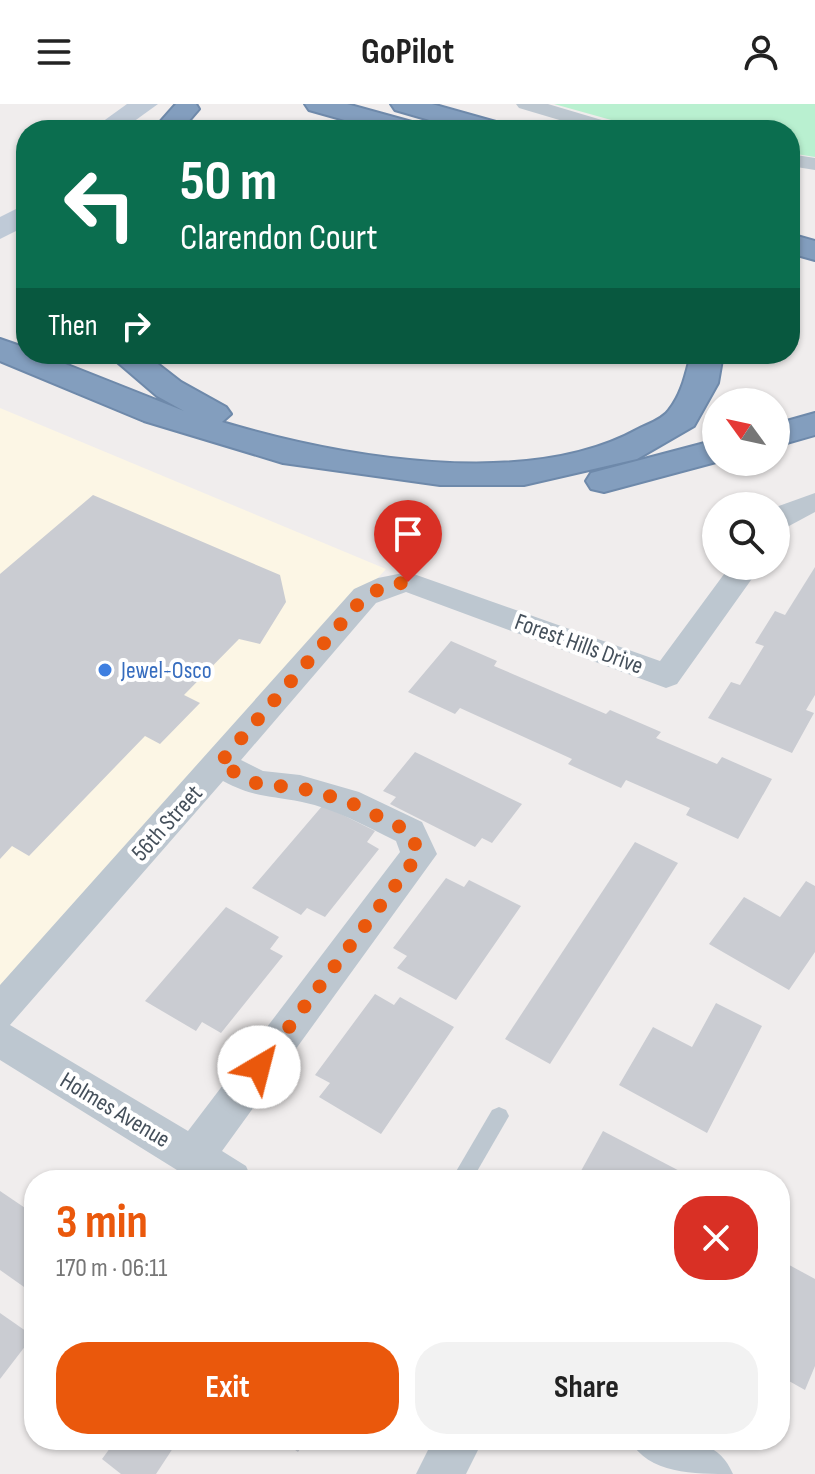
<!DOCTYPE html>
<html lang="en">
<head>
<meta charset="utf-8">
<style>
	:root { --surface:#fff; --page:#f2f2f2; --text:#222; --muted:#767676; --accent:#ea580c }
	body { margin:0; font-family:"Sofia Sans Condensed",sans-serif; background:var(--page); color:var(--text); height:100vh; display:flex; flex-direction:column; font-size:30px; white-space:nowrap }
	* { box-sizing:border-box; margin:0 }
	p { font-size:26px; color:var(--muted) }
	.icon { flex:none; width:44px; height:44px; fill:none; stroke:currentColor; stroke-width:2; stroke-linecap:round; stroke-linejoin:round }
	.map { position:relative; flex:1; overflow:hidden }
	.drawer { position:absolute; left:24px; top:1066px; width:766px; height:280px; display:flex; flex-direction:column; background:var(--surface); border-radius:32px; box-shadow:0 2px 6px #0004 }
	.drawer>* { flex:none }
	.top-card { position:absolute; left:16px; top:16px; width:784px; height:244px; border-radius:32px; box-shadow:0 2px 6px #0004; background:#0b6e4f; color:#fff; overflow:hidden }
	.needle { width:52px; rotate:303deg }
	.controls { position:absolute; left:702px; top:284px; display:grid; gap:16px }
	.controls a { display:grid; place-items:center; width:88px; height:88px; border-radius:50%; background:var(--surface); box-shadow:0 2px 6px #0004; font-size:40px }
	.pin { position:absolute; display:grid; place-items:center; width:68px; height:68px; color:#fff; margin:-82px -34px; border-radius:50% 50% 50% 0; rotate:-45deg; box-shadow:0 0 8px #0007 }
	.pin .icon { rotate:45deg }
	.me { position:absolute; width:88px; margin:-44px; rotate:37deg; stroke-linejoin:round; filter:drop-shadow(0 0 6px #0008) }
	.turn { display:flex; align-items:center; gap:28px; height:168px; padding:0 32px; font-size:36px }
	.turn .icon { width:104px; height:104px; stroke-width:2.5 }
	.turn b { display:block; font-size:56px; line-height:68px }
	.then { display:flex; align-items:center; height:76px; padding:0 32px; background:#0003; gap:16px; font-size:30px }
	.round { display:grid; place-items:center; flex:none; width:84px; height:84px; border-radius:32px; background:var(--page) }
	.headline { display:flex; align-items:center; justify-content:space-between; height:136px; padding:0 32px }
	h1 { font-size:48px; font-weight:700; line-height:60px; color:var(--accent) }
	.cta { display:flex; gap:16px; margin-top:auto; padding:16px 32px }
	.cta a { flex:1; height:92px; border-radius:32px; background:var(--accent); color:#fff; font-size:32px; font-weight:700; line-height:92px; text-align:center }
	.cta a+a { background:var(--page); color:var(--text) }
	header { display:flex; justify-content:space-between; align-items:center; height:104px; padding:0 32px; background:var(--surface); font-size:36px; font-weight:700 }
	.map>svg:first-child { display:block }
	.commercial { fill:#fcf6e5 }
	.green { fill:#b9f0d0 }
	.building { fill:#caccd2 }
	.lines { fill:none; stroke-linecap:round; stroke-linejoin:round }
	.highway-casing { stroke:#6e89aa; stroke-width:4 }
	.lane { fill:#bdc7d0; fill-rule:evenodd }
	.street { fill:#bdc7d0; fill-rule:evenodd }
	.secondary { fill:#bfcad7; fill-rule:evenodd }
	.highway { fill:#839ebe; fill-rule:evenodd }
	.route { stroke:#ea580c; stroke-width:14; stroke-dasharray:0 25.2 }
	.shop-dot { fill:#3f7fe0; stroke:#fff; stroke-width:3 }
	.labels { text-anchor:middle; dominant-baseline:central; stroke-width:8; stroke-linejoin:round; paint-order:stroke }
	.street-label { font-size:24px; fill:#45505b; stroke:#fff }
	.shop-label { font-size:24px; fill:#366cbe; stroke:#fff; text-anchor:start }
</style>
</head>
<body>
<header><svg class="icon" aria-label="menu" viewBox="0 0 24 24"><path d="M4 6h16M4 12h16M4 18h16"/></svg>GoPilot<svg class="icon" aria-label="person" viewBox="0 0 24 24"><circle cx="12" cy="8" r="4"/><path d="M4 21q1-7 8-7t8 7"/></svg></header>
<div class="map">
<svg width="815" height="1370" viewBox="0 0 815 1370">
	<rect width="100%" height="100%" fill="#f0eded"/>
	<path class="commercial" d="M0 304 386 465 0 890Z"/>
	<path class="green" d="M554 0H815V53L790 49V26H647Z"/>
	<g class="building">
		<path d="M93 391 280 471 286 498 260 540 239 535 184 591 200 599 160 640 145 632 29 752 12 742 0 755V470Z"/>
		<path d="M815 463V591L806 606 814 609 792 649 708 614 731 578 740 581 764 542 755 539 775 507 785 511Z"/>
		<path d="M451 537 497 557 494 562 606 610 610 606 661 628 656 634 717 660 722 653 772 675 738 735 686 711 690 704 626 676 621 684 568 660 572 655 460 604 455 610 408 588Z"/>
		<path d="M415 648 522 700 492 739 482 734 475 743 390 700 396 693 383 687Z"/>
		<path d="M323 701 375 727 367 738 379 745 325 813 307 804 301 811 252 784Z"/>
		<path d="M635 738 678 759 550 960 505 935Z"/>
		<path d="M446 774 464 783 469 776 521 802 456 896 397 864 407 852 393 844Z"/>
		<path d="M806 777 815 782V848L789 886 709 840 744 793 780 813Z"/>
		<path d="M226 803 279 833 270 845 283 852 221 929 202 918 196 927 145 897Z"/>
		<path d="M375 890 394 901 400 893 454 923 381 1030 319 993 330 979 315 971Z"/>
		<path d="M716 899 762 922 707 1029 619 981 653 923 692 943Z"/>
		<path d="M603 1027 693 1074 692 1076H576Z"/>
		<path d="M0 1087 34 1110V1190L0 1166Z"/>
		<path d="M780 1156 815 1175V1262L805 1286 780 1272Z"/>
		<path d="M0 1209 33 1232 0 1275Z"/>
		<path d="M116 1336H174L177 1338 156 1370H121L102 1355Z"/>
		<path d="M281 1336H306L298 1348Z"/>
	</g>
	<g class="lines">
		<defs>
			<g id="highway">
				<path d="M176 0H196L199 5 181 26H153Z"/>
				<path d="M305 0H347L419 20 422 26H380L309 6Z"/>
				<path d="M391 0H432L503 20 506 26H464L395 6Z"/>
				<path d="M790 130 815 137V156L790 149Z"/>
				<path d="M0 235 26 244V250H40L184 307 157 292 108 250H145L181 278 226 303 231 310 222 318C339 353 526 387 638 325 648 320 663 315 669 306 682 290 686 269 691 250H723L718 279 694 322 637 355 524 381H440L283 359 144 317 0 257Z"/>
				<path d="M815 309V331L776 342V320Z"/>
				<path d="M716 336V358L604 388 591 385 586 377 591 369Z"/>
			</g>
		</defs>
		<use href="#highway" class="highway-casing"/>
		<path class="lane" d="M499 1003 506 1006 509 1012 472 1076H451L492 1006Z"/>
		<g class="street">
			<path d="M516 0H548L622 22 625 26H593L519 4Z"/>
			<path d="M790 50 815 54V66L790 62Z"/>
			<path d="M815 389V408L776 429V403Z"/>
			<path d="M730 462H761L677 580 666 584 406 488 376 499 241 656 263 667 300 671 359 688 422 718 437 750 222 1047 246 1062 252 1076H193L0 956V881L354 485 378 474 408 468 660 557ZM223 677C255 694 269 691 302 698 336 705 365 722 396 737L400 748 188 1027 10 921Z"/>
			<path d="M433 1336H483L466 1370H416Z"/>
			<path d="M630 1336C670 1336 715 1327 733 1370 694 1370 648 1370 630 1336Z"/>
		</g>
		<g class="secondary">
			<path d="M127 0H158L122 26H91Z"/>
			<path d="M26 100V122L0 135V113Z"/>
		</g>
		<use href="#highway" class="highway"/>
	</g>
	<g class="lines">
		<path class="route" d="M259 963 419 750 410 728 347 697 300 684 258 680 219 660 365 492 389 481 408 478"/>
	</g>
	<circle class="shop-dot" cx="105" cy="566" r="8"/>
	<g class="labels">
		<g class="street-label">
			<text transform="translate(579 540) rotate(20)">Forest Hills Drive</text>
			<text transform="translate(167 719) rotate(-48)">56th Street</text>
			<text transform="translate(115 1006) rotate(31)">Holmes Avenue</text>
		</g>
		<g class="shop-label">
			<text x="121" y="566">Jewel-Osco</text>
		</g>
	</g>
</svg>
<div class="controls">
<a><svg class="needle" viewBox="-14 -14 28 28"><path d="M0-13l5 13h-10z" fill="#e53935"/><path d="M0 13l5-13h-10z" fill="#767676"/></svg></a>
<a><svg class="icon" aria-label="search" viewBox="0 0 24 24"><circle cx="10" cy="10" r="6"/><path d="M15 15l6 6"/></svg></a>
</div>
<div class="pin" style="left:408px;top:478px;background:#d93025"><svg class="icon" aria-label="arrive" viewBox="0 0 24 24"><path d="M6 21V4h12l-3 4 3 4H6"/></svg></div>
<svg class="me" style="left:259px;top:963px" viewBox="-20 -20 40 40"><circle r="19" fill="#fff"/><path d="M0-13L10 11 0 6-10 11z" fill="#ea580c"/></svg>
<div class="top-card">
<div class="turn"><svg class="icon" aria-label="left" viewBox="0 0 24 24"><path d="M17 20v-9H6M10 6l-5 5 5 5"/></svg><div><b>50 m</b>Clarendon Court</div></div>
<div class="then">Then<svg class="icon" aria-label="right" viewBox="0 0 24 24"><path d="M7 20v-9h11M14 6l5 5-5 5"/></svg></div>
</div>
<section class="drawer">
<div class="headline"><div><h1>3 min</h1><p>170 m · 06:11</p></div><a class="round" style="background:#d93025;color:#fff"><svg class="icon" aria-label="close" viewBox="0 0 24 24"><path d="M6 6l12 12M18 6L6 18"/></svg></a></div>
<div class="cta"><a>Exit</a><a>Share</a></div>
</section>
</div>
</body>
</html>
